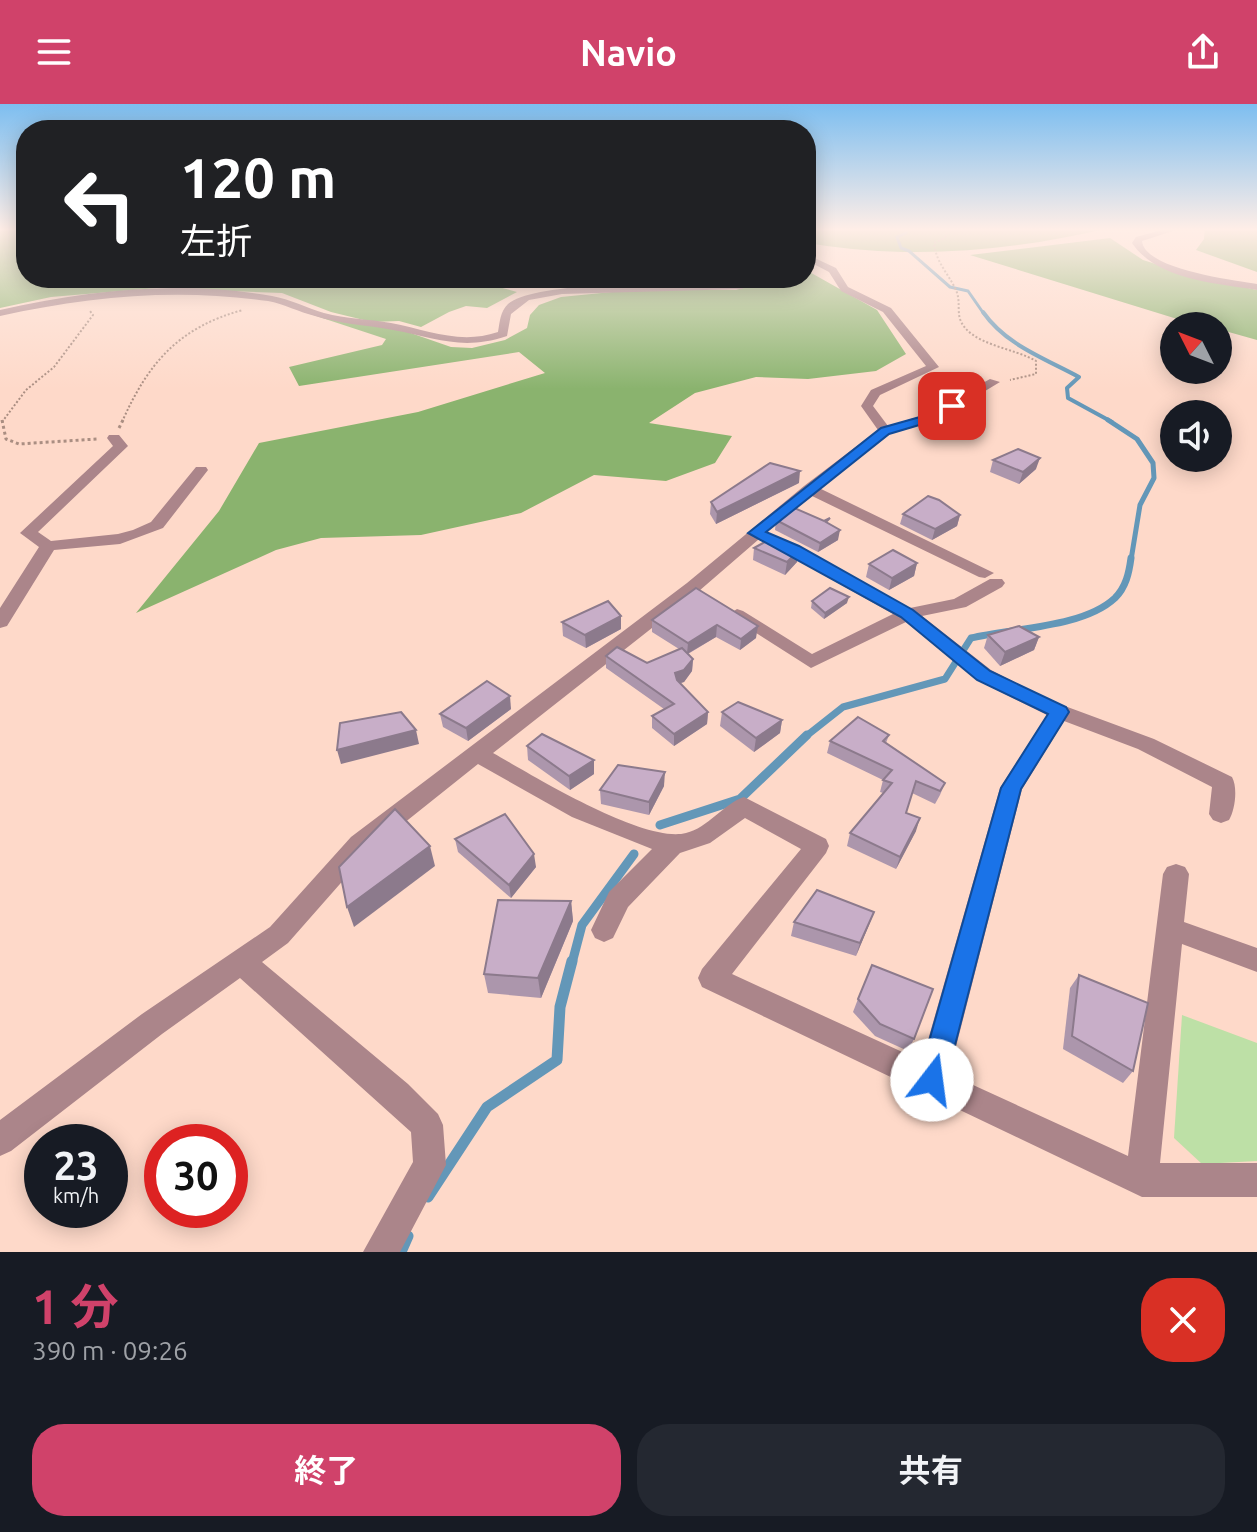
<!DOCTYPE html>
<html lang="ja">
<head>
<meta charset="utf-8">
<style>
	:root { --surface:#171b24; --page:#242831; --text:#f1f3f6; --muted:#9ea1a6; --accent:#d0426a }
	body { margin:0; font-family:Ubuntu,"Noto Sans JP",sans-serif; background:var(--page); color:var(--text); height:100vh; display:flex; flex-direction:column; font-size:30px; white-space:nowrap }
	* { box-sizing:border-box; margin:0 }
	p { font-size:26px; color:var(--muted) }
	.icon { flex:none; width:44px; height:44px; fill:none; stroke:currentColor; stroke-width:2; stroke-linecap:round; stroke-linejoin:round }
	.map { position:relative; height:1148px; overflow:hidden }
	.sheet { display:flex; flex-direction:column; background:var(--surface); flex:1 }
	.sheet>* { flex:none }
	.guide { position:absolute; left:16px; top:16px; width:800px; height:168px; border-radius:32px; box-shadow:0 4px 20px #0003; background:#202124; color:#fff; overflow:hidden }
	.needle { width:52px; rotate:312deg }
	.controls { position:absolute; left:1160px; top:208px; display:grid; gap:16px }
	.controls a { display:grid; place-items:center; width:72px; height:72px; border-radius:50%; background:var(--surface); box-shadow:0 4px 20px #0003; font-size:40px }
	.speed { position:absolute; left:24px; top:1020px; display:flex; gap:16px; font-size:40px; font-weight:700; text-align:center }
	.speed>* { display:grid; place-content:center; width:104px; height:104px; border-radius:50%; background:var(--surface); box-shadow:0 4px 20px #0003; line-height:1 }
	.speed small { font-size:20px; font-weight:400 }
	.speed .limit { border:12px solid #d22; background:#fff; color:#111 }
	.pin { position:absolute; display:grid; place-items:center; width:68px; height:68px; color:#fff; margin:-34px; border-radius:16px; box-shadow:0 4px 12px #0006 }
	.me { position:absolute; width:88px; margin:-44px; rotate:15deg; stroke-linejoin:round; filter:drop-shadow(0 0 6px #0008) }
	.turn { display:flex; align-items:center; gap:28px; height:168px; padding:0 32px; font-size:36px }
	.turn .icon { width:104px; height:104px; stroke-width:2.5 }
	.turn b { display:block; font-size:56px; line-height:68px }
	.round { display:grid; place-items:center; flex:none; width:84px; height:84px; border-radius:32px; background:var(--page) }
	.summary { display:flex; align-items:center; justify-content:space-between; height:136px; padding:0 32px }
	h1 { font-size:48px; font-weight:700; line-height:60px; color:var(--accent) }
	.primary-button { display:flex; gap:16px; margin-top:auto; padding:16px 32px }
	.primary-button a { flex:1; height:92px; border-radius:32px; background:var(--accent); color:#fff; font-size:32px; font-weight:700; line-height:92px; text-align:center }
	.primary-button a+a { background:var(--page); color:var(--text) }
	header { display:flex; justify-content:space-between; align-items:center; height:104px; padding:0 32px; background:var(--accent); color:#fff; font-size:36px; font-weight:700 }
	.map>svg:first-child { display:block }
	.green { fill:#bde0a6 }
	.forest { fill:#8ab36e }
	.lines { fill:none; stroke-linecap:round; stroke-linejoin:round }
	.stream-far5 { stroke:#6397b8; stroke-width:3 }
	.stream-far4 { stroke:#6397b8; stroke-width:4 }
	.stream-far3 { stroke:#6397b8; stroke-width:5 }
	.stream-far2 { stroke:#6397b8; stroke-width:7 }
	.stream-far1 { stroke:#6397b8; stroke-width:9 }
	.stream { stroke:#6397b8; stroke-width:11 }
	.path-far1 { stroke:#aa8e82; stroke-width:2; stroke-dasharray:2 2; stroke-linecap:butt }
	.path { stroke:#aa8e82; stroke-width:3; stroke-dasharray:3 3; stroke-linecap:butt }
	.minor { fill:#ab858a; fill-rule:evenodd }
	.tertiary { fill:#ab858a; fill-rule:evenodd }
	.wall { fill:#ac96ac }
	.shaded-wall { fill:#8c7a8c }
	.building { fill:#c8aec8; stroke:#8c7a8c; stroke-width:2 }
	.route { fill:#1a73e8; stroke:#114b97; stroke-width:2 }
</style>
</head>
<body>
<header><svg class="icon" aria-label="menu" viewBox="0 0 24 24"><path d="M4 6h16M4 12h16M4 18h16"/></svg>Navio<svg class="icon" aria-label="share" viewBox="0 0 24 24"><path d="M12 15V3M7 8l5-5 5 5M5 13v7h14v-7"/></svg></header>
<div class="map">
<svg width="1257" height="1148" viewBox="0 0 1257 1148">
	<rect width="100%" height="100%" fill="#fed9c9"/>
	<path class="green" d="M1182 911 1257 939V1057L1202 1060 1174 1034Z"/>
	<g class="forest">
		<path d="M0 124H26V174H438L440 177 495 182 517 188 487 204 466 202 449 208 421 223 399 217 372 218 331 208 282 189 157 184 51 193 0 204Z"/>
		<path d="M806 124H1109C1012 147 912 156 814 140L806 136Z"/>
		<path d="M1205 124H1257V168L1196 146 1204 135Z"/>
		<path d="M1110 134 1143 156 1194 172 1257 186V236L1218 225V222H1205L1174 214 970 151Z"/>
		<path d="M806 166 877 206 906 250 876 267 808 275 756 273 695 289 649 319 732 332 715 359 666 377 594 371 521 409 421 431 321 434 276 446 136 509 219 407 259 339 418 308 545 269 519 248 299 282 289 263 382 241 386 235 301 207 402 226 451 243 472 244 505 236 527 224 530 211 539 201 561 193 632 186H736L774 174H806Z"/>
	</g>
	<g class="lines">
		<path class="stream-far5" d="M906 124V129L897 133 901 144 909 147 950 183 968 187 984 210"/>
		<path class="stream-far4" d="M983 208C1006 241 1044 254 1079 273L1067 284 1068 294 1112 318"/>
		<path class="stream-far3" d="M1108 316 1137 335 1153 359 1154 374 1140 401 1131 456"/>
		<path class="stream-far2" d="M805 633 843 603 945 575 971 534C1012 524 1083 524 1115 494 1126 483 1129 469 1131 454"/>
		<g class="stream-far1">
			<path d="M660 721 740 695 807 631"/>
			<path d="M572 859 582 821 634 750"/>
		</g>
		<g class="stream">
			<path d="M428 1093 487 1003 557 956 560 903 572 857"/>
			<path d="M401 1148 408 1132"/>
		</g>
		<g class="path-far1">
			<path d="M947 124 945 134 934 139C936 158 947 168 955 184 961 195 957 205 960 215 969 241 1015 244 1036 257V270L1010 276"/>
			<path d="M2 318 26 286 54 263 93 211 90 207"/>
			<path d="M122 318C148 259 179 223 243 206"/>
		</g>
		<g class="path">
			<path d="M2 316 6 335 19 340 97 335"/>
			<path d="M119 324 123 316"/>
		</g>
		<g class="minor">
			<path d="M806 150 836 164 848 183 891 204 939 263 880 291 873 302 888 322 927 310 990 275 1000 278 937 316 890 330 819 384 994 469 985 474 979 473 810 391 699 487 493 649C532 671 644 740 686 729 708 724 723 700 744 693L826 735 829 742 826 749 732 870 922 957 1000 684 1047 611 977 576 906 518 811 564 728 511 737 505 743 507 812 550 893 510 769 440 767 437 775 432 910 504 954 495 990 475H1002L1005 479 1002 483 966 503 922 512 991 566 1054 598 1154 635 1232 673C1238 684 1235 706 1229 716L1221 719 1213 716 1209 710 1212 683 1138 645 1064 617 1022 685 949 970 1128 1052 1163 770 1167 763 1176 760 1185 763 1189 770 1184 818 1257 844V868L1182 840 1160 1059H1257V1093H1142L702 883 698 874 702 865 801 745 745 714 710 739 680 749 628 803 613 834 604 838 595 834 591 826 609 788 652 745 572 713 478 660 369 747 288 839 262 858 408 980 438 1010 443 1021 446 1061 400 1148H363L413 1058 411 1028 240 874 162 930 11 1047 0 1052V1016L142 910 270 823 351 733 687 479 804 382 878 326 861 302 871 286 926 262 883 208 841 187 829 168 806 156Z"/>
			<path d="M748 174H760L742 185 562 190 529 196 511 210 507 232C462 247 437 234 393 226 367 221 340 220 315 212 299 208 284 200 268 197 177 184 89 192 0 212V206C89 186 182 176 272 192 290 195 307 204 324 209 346 215 369 215 391 219 428 226 460 241 498 228 500 217 500 208 508 200 536 175 697 180 740 179Z"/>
			<path d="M109 331H119L128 342 38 428 51 437 118 430 133 426 151 418 196 363H206L208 366 163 424 120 440 54 446 7 522 0 524V504L39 443 20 429 113 342 107 334Z"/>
		</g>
		<path class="tertiary" d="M1169 124H1182L1142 137C1144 165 1232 176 1257 180V186C1216 179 1157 176 1132 139L1136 133Z"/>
	</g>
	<g class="wall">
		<path d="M993 356 1036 365 1019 380 990 368Z"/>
		<path d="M799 379 716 420 710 410 711 398Z"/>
		<path d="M903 410 960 411 957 422 932 436 900 420Z"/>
		<path d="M776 416 829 420 838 436 818 448 775 426Z"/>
		<path d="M754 444 799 446 797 458 785 471 753 456Z"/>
		<path d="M917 459 914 472 889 486 866 473 869 460Z"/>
		<path d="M696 484 756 534 740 546 716 533 688 550 693 555 692 567 684 578 680 579 708 608 707 620 674 642 652 624V612L664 605 606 564V552L647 559 679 545 652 528V516Z"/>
		<path d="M812 497 847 499 824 515 811 504Z"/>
		<path d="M562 518 621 525 586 544 563 532Z"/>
		<path d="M988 531 1039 533 1034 546 1000 562 984 544Z"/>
		<path d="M511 605 468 637 443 623 440 610Z"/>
		<path d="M722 608 782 616 780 629 754 648 720 622Z"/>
		<path d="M889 631 886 639 945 679 940 691 935 700 912 689 906 709 916 727 896 765 847 742 850 729 883 689 880 688 883 676 827 649 830 637Z"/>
		<path d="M527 642 594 670 570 686 528 656Z"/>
		<path d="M664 682 649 711 601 700 600 686Z"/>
		<path d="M455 735 536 763 511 794 458 748Z"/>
		<path d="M571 797 573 817 541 894 488 889 484 870Z"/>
		<path d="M874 808 856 852 791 832 794 818Z"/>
		<path d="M1079 871 1133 967 1123 979 1063 945 1070 884Z"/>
		<path d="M858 895 914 935 908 947 875 932 853 908Z"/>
	</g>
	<g class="shaded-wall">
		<path d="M1040 354 1036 365 1019 380 1023 368Z"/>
		<path d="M800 367 799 379 716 420 717 408Z"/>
		<path d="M960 411 957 422 932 436 935 425Z"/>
		<path d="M840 426 838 436 818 448 820 439Z"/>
		<path d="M799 446 797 458 785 471 787 458Z"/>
		<path d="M917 459 914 472 889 486 892 474Z"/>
		<path d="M849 493 847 499 824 515 825 509Z"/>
		<path d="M621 512V525L586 544 585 531Z"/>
		<path d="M717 521 716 533 687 550 688 539Z"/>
		<path d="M758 522 756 534 740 546 741 535Z"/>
		<path d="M1039 533 1034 546 1000 562 1005 548Z"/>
		<path d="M693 555 692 567 684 578 674 581 675 569Z"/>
		<path d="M510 592 511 605 468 637 466 624Z"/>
		<path d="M708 608 707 620 674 642V630Z"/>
		<path d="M782 616 780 629 754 648 756 634Z"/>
		<path d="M416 626 419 640 341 660 337 646Z"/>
		<path d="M594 656V670L570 686 569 672Z"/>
		<path d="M665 668 664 682 649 711V698Z"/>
		<path d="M920 714 916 727 896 765 900 753Z"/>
		<path d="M430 742 435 762 354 823 347 803Z"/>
		<path d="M534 750 536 763 511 794 509 781Z"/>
		<path d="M571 797 573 817 541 894 538 874Z"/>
		<path d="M874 808 869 821 856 852 860 839Z"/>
	</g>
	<g class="building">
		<path d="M1018 345 1040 354 1023 368 993 356Z"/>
		<path d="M770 359 800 367 717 408 711 398Z"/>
		<path d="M928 392 939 396 960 411 935 425 903 410Z"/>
		<path d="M792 403 824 417 830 414 826 418 840 426 820 439 776 416Z"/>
		<path d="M774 433 799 446 787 458 754 444Z"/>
		<path d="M893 446 917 459 892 474 869 460Z"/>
		<path d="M696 484 758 522 741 535 717 521 688 539 652 516Z"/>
		<path d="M830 484 849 493 825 509 812 497Z"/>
		<path d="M608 497 621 512 585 531 562 518Z"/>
		<path d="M1019 522 1039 533 1005 548 988 531Z"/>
		<path d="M617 543 647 559 682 544 693 555 684 566 675 569 677 576 708 608 674 630 652 612 674 600 606 552Z"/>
		<path d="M487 577 510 592 466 624 440 610Z"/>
		<path d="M738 598 782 616 756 634 722 608Z"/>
		<path d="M401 608 416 626 337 646 340 619Z"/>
		<path d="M858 613 889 631 883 637 945 679 940 687 916 677 906 709 920 714 900 753 850 729 892 679 883 676 892 666 830 637Z"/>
		<path d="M542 630 594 656 569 672 527 642Z"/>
		<path d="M618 661 665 668 649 698 600 686Z"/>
		<path d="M395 705 430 742 347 803 339 763Z"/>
		<path d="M505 710 534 750 509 781 455 735Z"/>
		<path d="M817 786 874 808 860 839 794 818Z"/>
		<path d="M498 796 571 797 538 874 484 870Z"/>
		<path d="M872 861 933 885 914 935 880 920 858 895Z"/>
		<path d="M1079 871 1148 899 1133 967 1072 932Z"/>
	</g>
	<linearGradient id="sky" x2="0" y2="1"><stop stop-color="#7dbef0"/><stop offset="0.44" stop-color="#ffeee7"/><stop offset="1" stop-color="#ffeee7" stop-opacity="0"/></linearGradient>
	<rect width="1257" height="285" fill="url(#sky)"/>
	<path class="route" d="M952 298 958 302 956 304 936 316 889 330 766 428 799 442 913 506 990 567 1066 603 1069 608 1021 685 946 976 942 986 932 990 922 986 918 976 1001 684 1048 610 977 576 901 513 748 429 881 324 927 311Z"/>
</svg>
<div class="controls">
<a><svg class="needle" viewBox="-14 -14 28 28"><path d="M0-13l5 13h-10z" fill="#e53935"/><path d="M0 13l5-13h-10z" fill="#9ea1a6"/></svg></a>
<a><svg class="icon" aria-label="sound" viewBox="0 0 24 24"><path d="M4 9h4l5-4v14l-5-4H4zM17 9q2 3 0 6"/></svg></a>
</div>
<div class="speed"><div>23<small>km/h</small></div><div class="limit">30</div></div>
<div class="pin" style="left:952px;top:302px;background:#d93025"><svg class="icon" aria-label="arrive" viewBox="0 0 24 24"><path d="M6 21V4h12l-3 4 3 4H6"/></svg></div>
<svg class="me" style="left:932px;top:976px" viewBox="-20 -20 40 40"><circle r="19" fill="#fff"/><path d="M0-13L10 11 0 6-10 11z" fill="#1a73e8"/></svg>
<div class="guide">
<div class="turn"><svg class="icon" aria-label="left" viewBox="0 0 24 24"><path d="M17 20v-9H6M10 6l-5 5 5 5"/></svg><div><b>120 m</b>左折</div></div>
</div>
</div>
<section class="sheet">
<div class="summary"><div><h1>1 分</h1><p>390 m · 09:26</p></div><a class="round" style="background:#d93025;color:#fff"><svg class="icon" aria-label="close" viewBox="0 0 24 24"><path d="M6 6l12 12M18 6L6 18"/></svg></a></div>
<div class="primary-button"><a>終了</a><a>共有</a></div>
</section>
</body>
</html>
